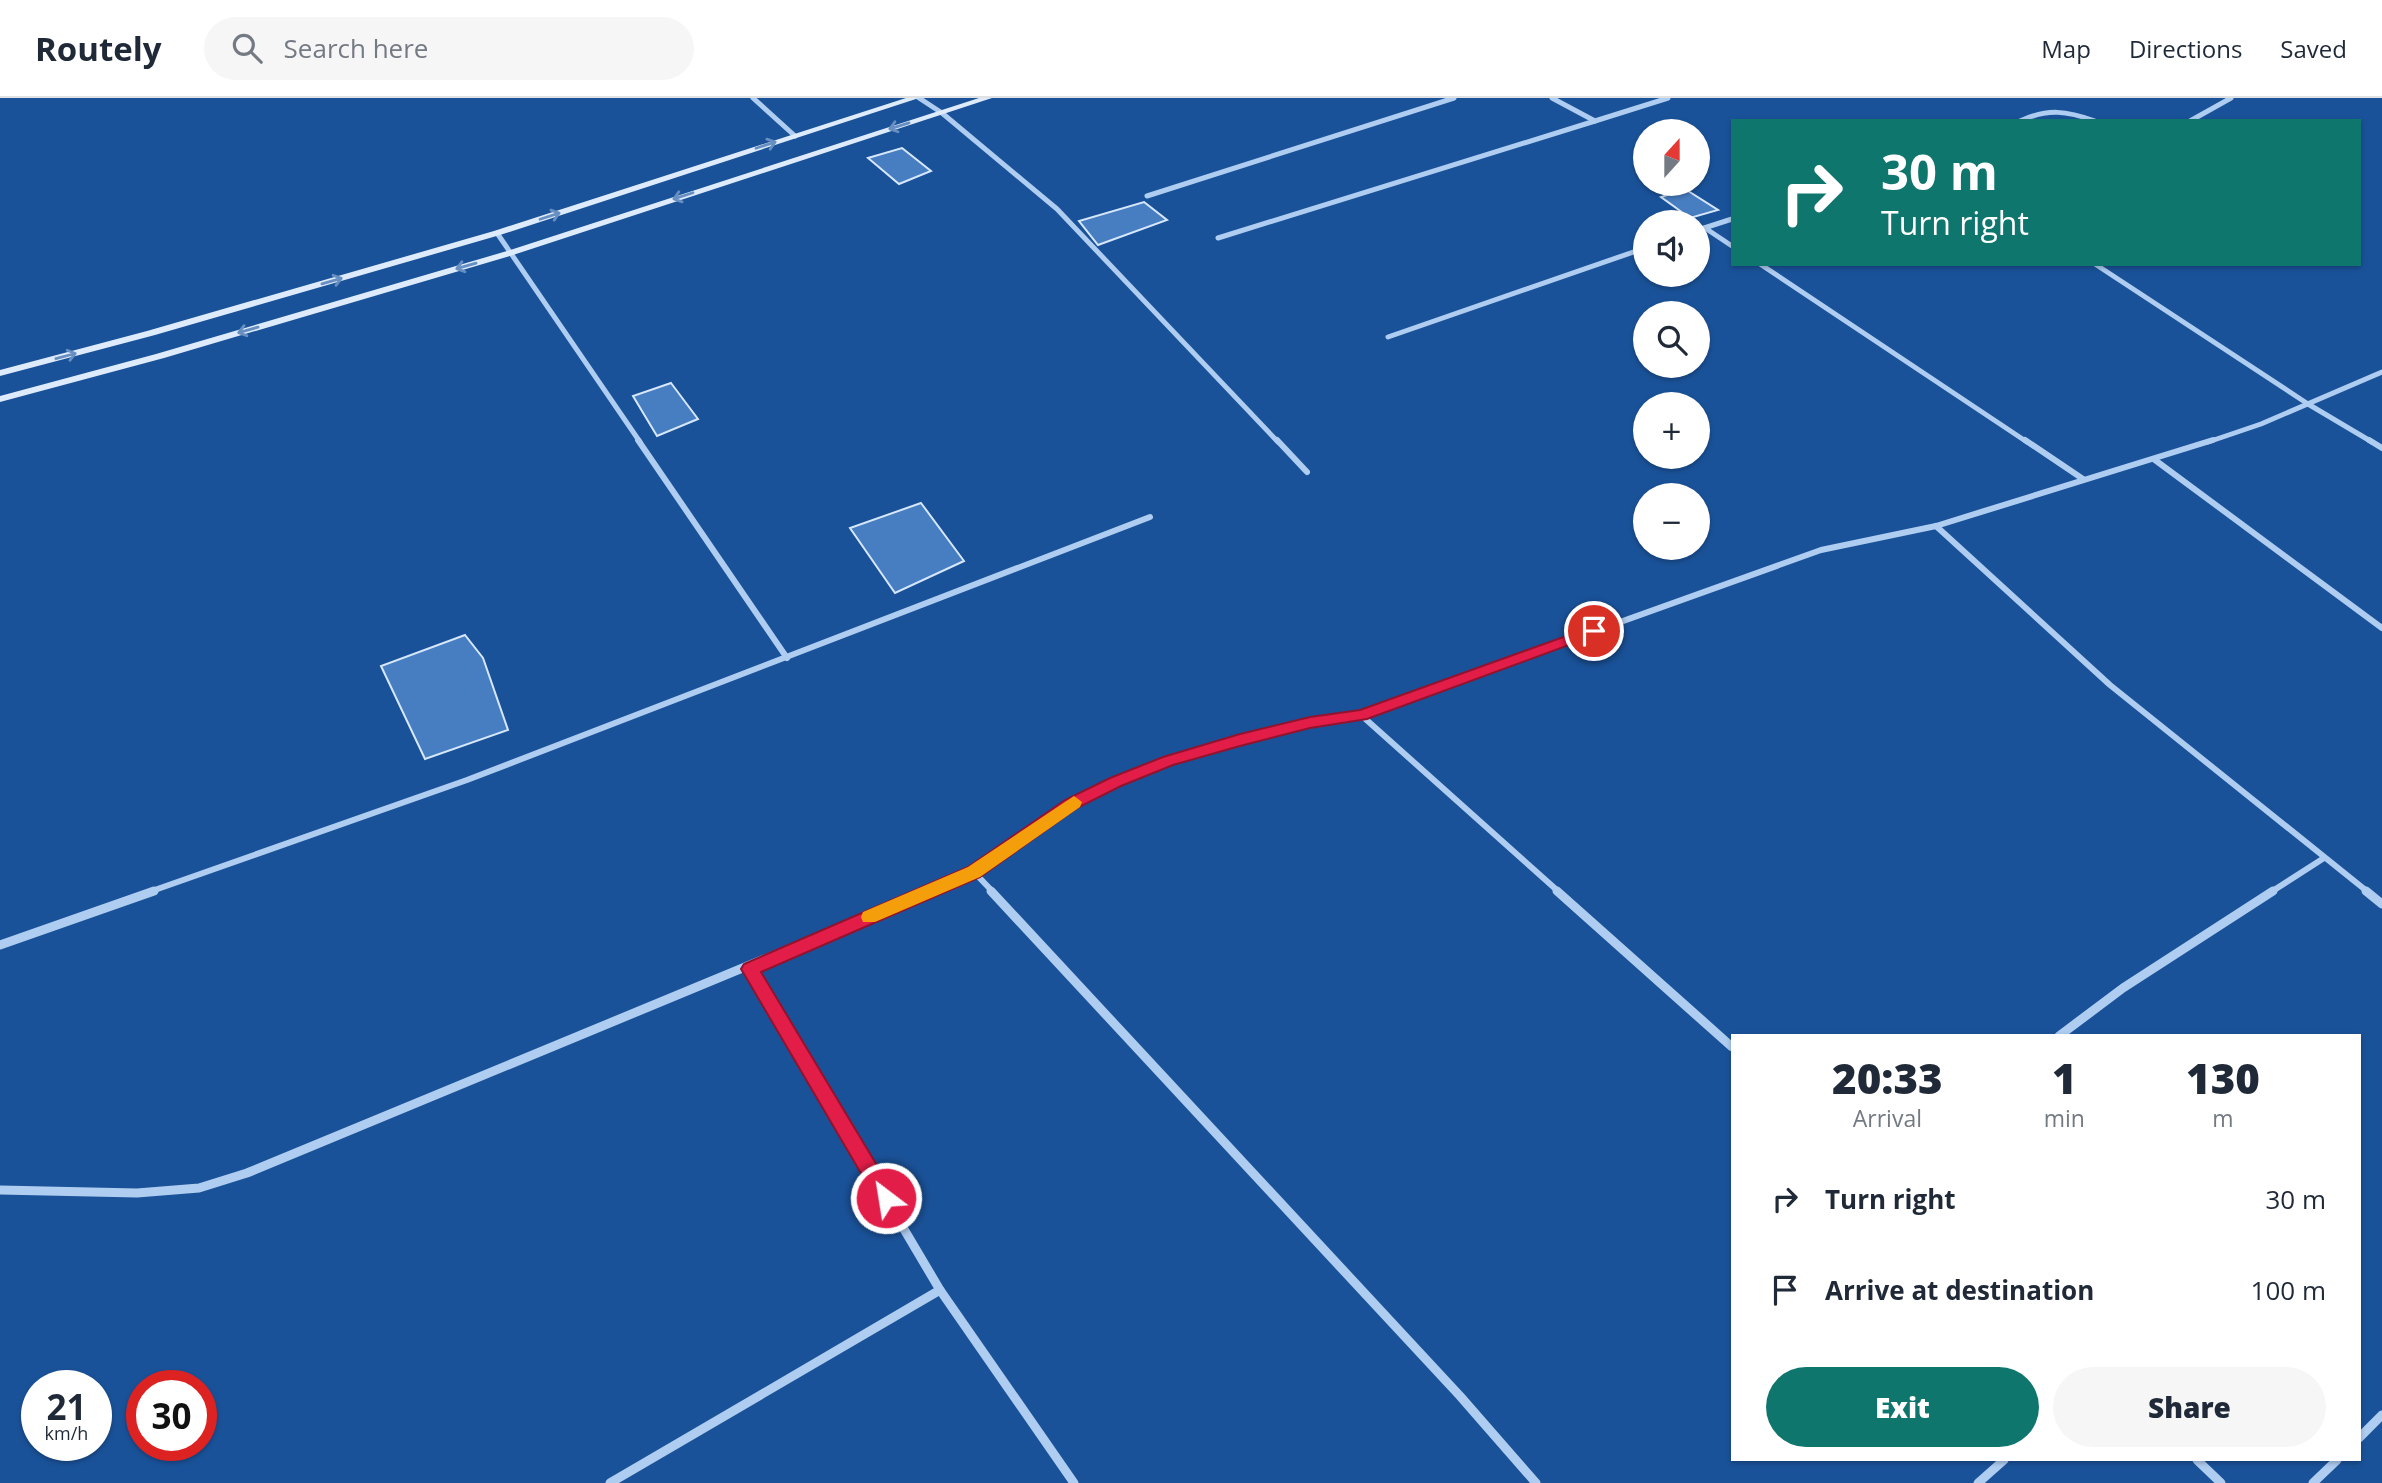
<!DOCTYPE html>
<html lang="en">
<head>
<meta charset="utf-8">
<style>
	:root { --surface:#fff; --page:#f6f6f7; --text:#1f2937; --muted:#747a83; --line:#e0e1e3; --accent:#0f766e }
	body { margin:0; font-family:"Open Sans",sans-serif; background:var(--page); color:var(--text); height:100vh; display:flex; flex-direction:column; font-size:26px; white-space:nowrap }
	* { box-sizing:border-box; margin:0 }
	p { font-size:23px; color:var(--muted) }
	.icon { flex:none; width:38px; height:38px; fill:none; stroke:currentColor; stroke-width:2; stroke-linecap:round; stroke-linejoin:round }
	.map { position:relative; flex:1; overflow:hidden }
	.side { position:absolute; left:1731px; top:936px; width:630px; height:427px; display:flex; flex-direction:column; background:var(--surface); border-radius:0px; box-shadow:0 2px 5px #0004 }
	.side>* { flex:none }
	.top-card { position:absolute; left:1731px; top:21px; width:630px; height:147px; border-radius:0px; box-shadow:0 2px 5px #0004; background:#0f766e; color:#fff; overflow:hidden }
	.needle { width:46px; rotate:21deg }
	.fabs { position:absolute; left:1633px; top:21px; display:grid; gap:14px }
	.fabs a { display:grid; place-items:center; width:77px; height:77px; border-radius:50%; background:var(--surface); box-shadow:0 2px 5px #0004; font-size:35px }
	.speed { position:absolute; left:21px; top:1272px; display:flex; gap:14px; font-size:35px; font-weight:700; text-align:center }
	.speed>* { display:grid; place-content:center; width:91px; height:91px; border-radius:50%; background:var(--surface); box-shadow:0 2px 5px #0004; line-height:1 }
	.speed small { font-size:18px; font-weight:400 }
	.speed .limit { border:10px solid #d22; background:#fff; color:#111 }
	.pin { position:absolute; display:grid; place-items:center; width:60px; height:60px; color:#fff; margin:-30px; border:4px solid #fff; border-radius:50%; box-shadow:0 2px 7px #0007 }
	.me { position:absolute; width:77px; margin:-38px; rotate:329deg; stroke-linejoin:round; filter:drop-shadow(0 0 5px #0008) }
	.turn { display:flex; align-items:center; gap:24px; height:147px; padding:0 35px; font-size:32px }
	.turn .icon { width:91px; height:91px; stroke-width:2.5 }
	.turn b { display:block; font-size:49px; line-height:60px }
	.eta { display:flex; justify-content:space-evenly; align-items:center; height:119px; text-align:center }
	.eta b { font-size:42px; font-weight:800; line-height:49px }
	.button { display:flex; gap:14px; margin-top:auto; padding:14px 35px }
	.button a { flex:1; height:80px; border-radius:42px; background:var(--accent); color:#fff; font-size:28px; font-weight:800; line-height:80px; text-align:center }
	.button a+a { background:var(--page); color:var(--text) }
	ul { padding:0; list-style:none }
	li { display:flex; align-items:center; gap:21px; height:91px; padding:0 35px }
	li div { flex:1 }
	li b { display:block; font-size:26px }
	li em { font-style:normal }
	header { display:flex; align-items:center; gap:42px; box-sizing:border-box; height:98px; padding:0 35px; background:var(--surface); border-bottom:2px solid var(--line) }
	header strong { font-size:33px }
	nav { display:flex; gap:38px; margin-inline-start:auto; font-size:24px }
	.search { width:490px; height:63px; background:var(--page); display:flex; align-items:center; gap:18px; box-sizing:border-box; padding:0 24px; border-radius:38px; color:var(--muted); font-size:26px }
	.map>svg:first-child { display:block }
	.building { fill:#477ec1; stroke:#d6e7fc; stroke-width:2 }
	.lines { fill:none; stroke-linecap:round; stroke-linejoin:round }
	.street-far2 { stroke:#afcdf1; stroke-width:5 }
	.street-far1 { stroke:#afcdf1; stroke-width:6 }
	.street { stroke:#afcdf1; stroke-width:9 }
	.secondary { fill:#ddebfc; fill-rule:evenodd }
	.oneway { stroke:#688fc1 }
	.route { fill:#e11d48; stroke:#92132f; stroke-width:2 }
	.slow { fill:#f59e0b }
</style>
</head>
<body>
<header>
<strong>Routely</strong>
<div class="search"><svg class="icon" aria-label="search" viewBox="0 0 24 24"><circle cx="10" cy="10" r="6"/><path d="M15 15l6 6"/></svg>Search here</div>
<nav><a>Map</a><a>Directions</a><a>Saved</a></nav>
</header>
<div class="map">
<svg width="2382" height="1385" viewBox="0 0 2382 1385">
	<rect width="100%" height="100%" fill="#1a5299"/>
	<g class="building">
		<path d="M902 50 931 73 899 86 868 60Z"/>
		<path d="M1685 91 1718 112 1690 120 1661 99Z"/>
		<path d="M1144 104 1167 122 1098 147 1079 123Z"/>
		<path d="M671 285 698 321 657 338 633 298Z"/>
		<path d="M921 405 964 463 895 495 850 430Z"/>
		<path d="M465 537 483 560 508 632 425 661 381 568Z"/>
	</g>
	<g class="lines">
		<g class="street-far2">
			<path d="M753 0 795 38"/>
			<path d="M919 0 942 15 1057 111 1278 344"/>
			<path d="M1552 0 1595 23 1668 0"/>
			<path d="M2020 23C2048 10 2067 13 2095 23"/>
			<path d="M2190 23 2231 0"/>
			<path d="M1147 98 1454 0"/>
			<path d="M1705 130 1732 148"/>
			<path d="M1698 132 1732 121"/>
			<path d="M497 135 640 344"/>
			<path d="M1218 140 1595 23"/>
			<path d="M1760 166 2027 344"/>
			<path d="M2095 166 2308 306 2372 344"/>
			<path d="M1388 239 1645 150"/>
			<path d="M2208 344 2261 326 2382 274"/>
		</g>
		<g class="street-far1">
			<path d="M638 342 787 560"/>
			<path d="M1277 342 1307 374"/>
			<path d="M2025 342 2083 381"/>
			<path d="M2369 342 2382 350"/>
			<path d="M2155 362 2382 530"/>
			<path d="M1936 428 2110 587 2368 794"/>
			<path d="M1361 617 1559 794"/>
			<path d="M974 774 993 794"/>
			<path d="M149 794 467 682 1150 419"/>
			<path d="M925 794 980 770 1072 705 1105 688 1176 660 1250 639 1361 617 1821 452 1936 428 2213 342"/>
			<path d="M2271 794 2324 760"/>
		</g>
		<g class="street">
			<path d="M991 793 1460 1298 1536 1385"/>
			<path d="M1557 793 1732 949"/>
			<path d="M2366 793 2382 806"/>
			<path d="M0 847 154 793"/>
			<path d="M2059 938 2123 890 2273 793"/>
			<path d="M0 1092 137 1095 199 1090 247 1075 929 793"/>
			<path d="M940 1192 1074 1385"/>
			<path d="M2359 1340 2382 1317"/>
			<path d="M2197 1362 2221 1385"/>
			<path d="M610 1385 940 1192 750 871"/>
			<path d="M1978 1385 2004 1362"/>
			<path d="M2313 1385 2337 1362"/>
		</g>
		<g class="secondary">
			<path d="M906 0H919L500 137 155 237 0 278V272L147 233 494 133Z"/>
			<path d="M979 0H992L513 157 164 260 0 304V298L156 256 507 153Z"/>
		</g>
	</g>
	<defs><path id="oneway-shaft" d="M-6 0H5M1.5-3L5.5 0L1.5 3" fill="none" stroke-width="1.6" stroke-linecap="round" stroke-linejoin="round" transform="scale(1.75)"/></defs>
	<g class="oneway">
		<use href="#oneway-shaft" transform="translate(899 28) rotate(163)"/>
		<use href="#oneway-shaft" transform="translate(766 47) rotate(-18)"/>
		<use href="#oneway-shaft" transform="translate(683 98) rotate(162)"/>
		<use href="#oneway-shaft" transform="translate(550 118) rotate(-18)"/>
		<use href="#oneway-shaft" transform="translate(466 168) rotate(164)"/>
		<use href="#oneway-shaft" transform="translate(332 183) rotate(-16)"/>
		<use href="#oneway-shaft" transform="translate(248 232) rotate(164)"/>
		<use href="#oneway-shaft" transform="translate(66 258) rotate(-15)"/>
	</g>
	<path class="route" d="M1594 528 1599 529 1601 533 1599 536 1367 621 1310 630 1240 648 1173 667 1121 688 1077 710 980 779 761 874 893 1094 895 1100 893 1106 886 1109 879 1106 744 876 741 871 744 866 968 769 1065 702 1110 680 1163 659 1240 636 1310 619 1360 612Z"/>
	<path class="slow" d="M1074 698 1082 704 1080 709 980 779 875 824H863L861 819 863 814 968 769Z"/>
</svg>
<div class="fabs">
<a><svg class="needle" viewBox="-14 -14 28 28"><path d="M0-13l5 13h-10z" fill="#e53935"/><path d="M0 13l5-13h-10z" fill="#747a83"/></svg></a>
<a><svg class="icon" aria-label="sound" viewBox="0 0 24 24"><path d="M4 9h4l5-4v14l-5-4H4zM17 9q2 3 0 6"/></svg></a>
<a><svg class="icon" aria-label="search" viewBox="0 0 24 24"><circle cx="10" cy="10" r="6"/><path d="M15 15l6 6"/></svg></a>
<a>+</a>
<a>−</a>
</div>
<div class="speed"><div>21<small>km/h</small></div><div class="limit">30</div></div>
<div class="pin" style="left:1594px;top:533px;background:#d93025"><svg class="icon" aria-label="arrive" viewBox="0 0 24 24"><path d="M6 21V4h12l-3 4 3 4H6"/></svg></div>
<svg class="me" style="left:886px;top:1100px" viewBox="-20 -20 40 40"><circle r="17" fill="#e11d48" stroke="#fff" stroke-width="3"/><path d="M0-11L8 9 0 5-8 9z" fill="#fff"/></svg>
<div class="top-card">
<div class="turn"><svg class="icon" aria-label="right" viewBox="0 0 24 24"><path d="M7 20v-9h11M14 6l5 5-5 5"/></svg><div><b>30 m</b>Turn right</div></div>
</div>
<section class="side">
<div class="eta">
<div><b>20:33</b><p>Arrival</p></div>
<div><b>1</b><p>min</p></div>
<div><b>130</b><p>m</p></div>
</div>
<ul>
<li><svg class="icon" aria-label="right" viewBox="0 0 24 24"><path d="M7 20v-9h11M14 6l5 5-5 5"/></svg><div><b>Turn right</b></div><em>30 m</em></li>
<li><svg class="icon" aria-label="arrive" viewBox="0 0 24 24"><path d="M6 21V4h12l-3 4 3 4H6"/></svg><div><b>Arrive at destination</b></div><em>100 m</em></li>
</ul>
<div class="button"><a>Exit</a><a>Share</a></div>
</section>
</div>
</body>
</html>
